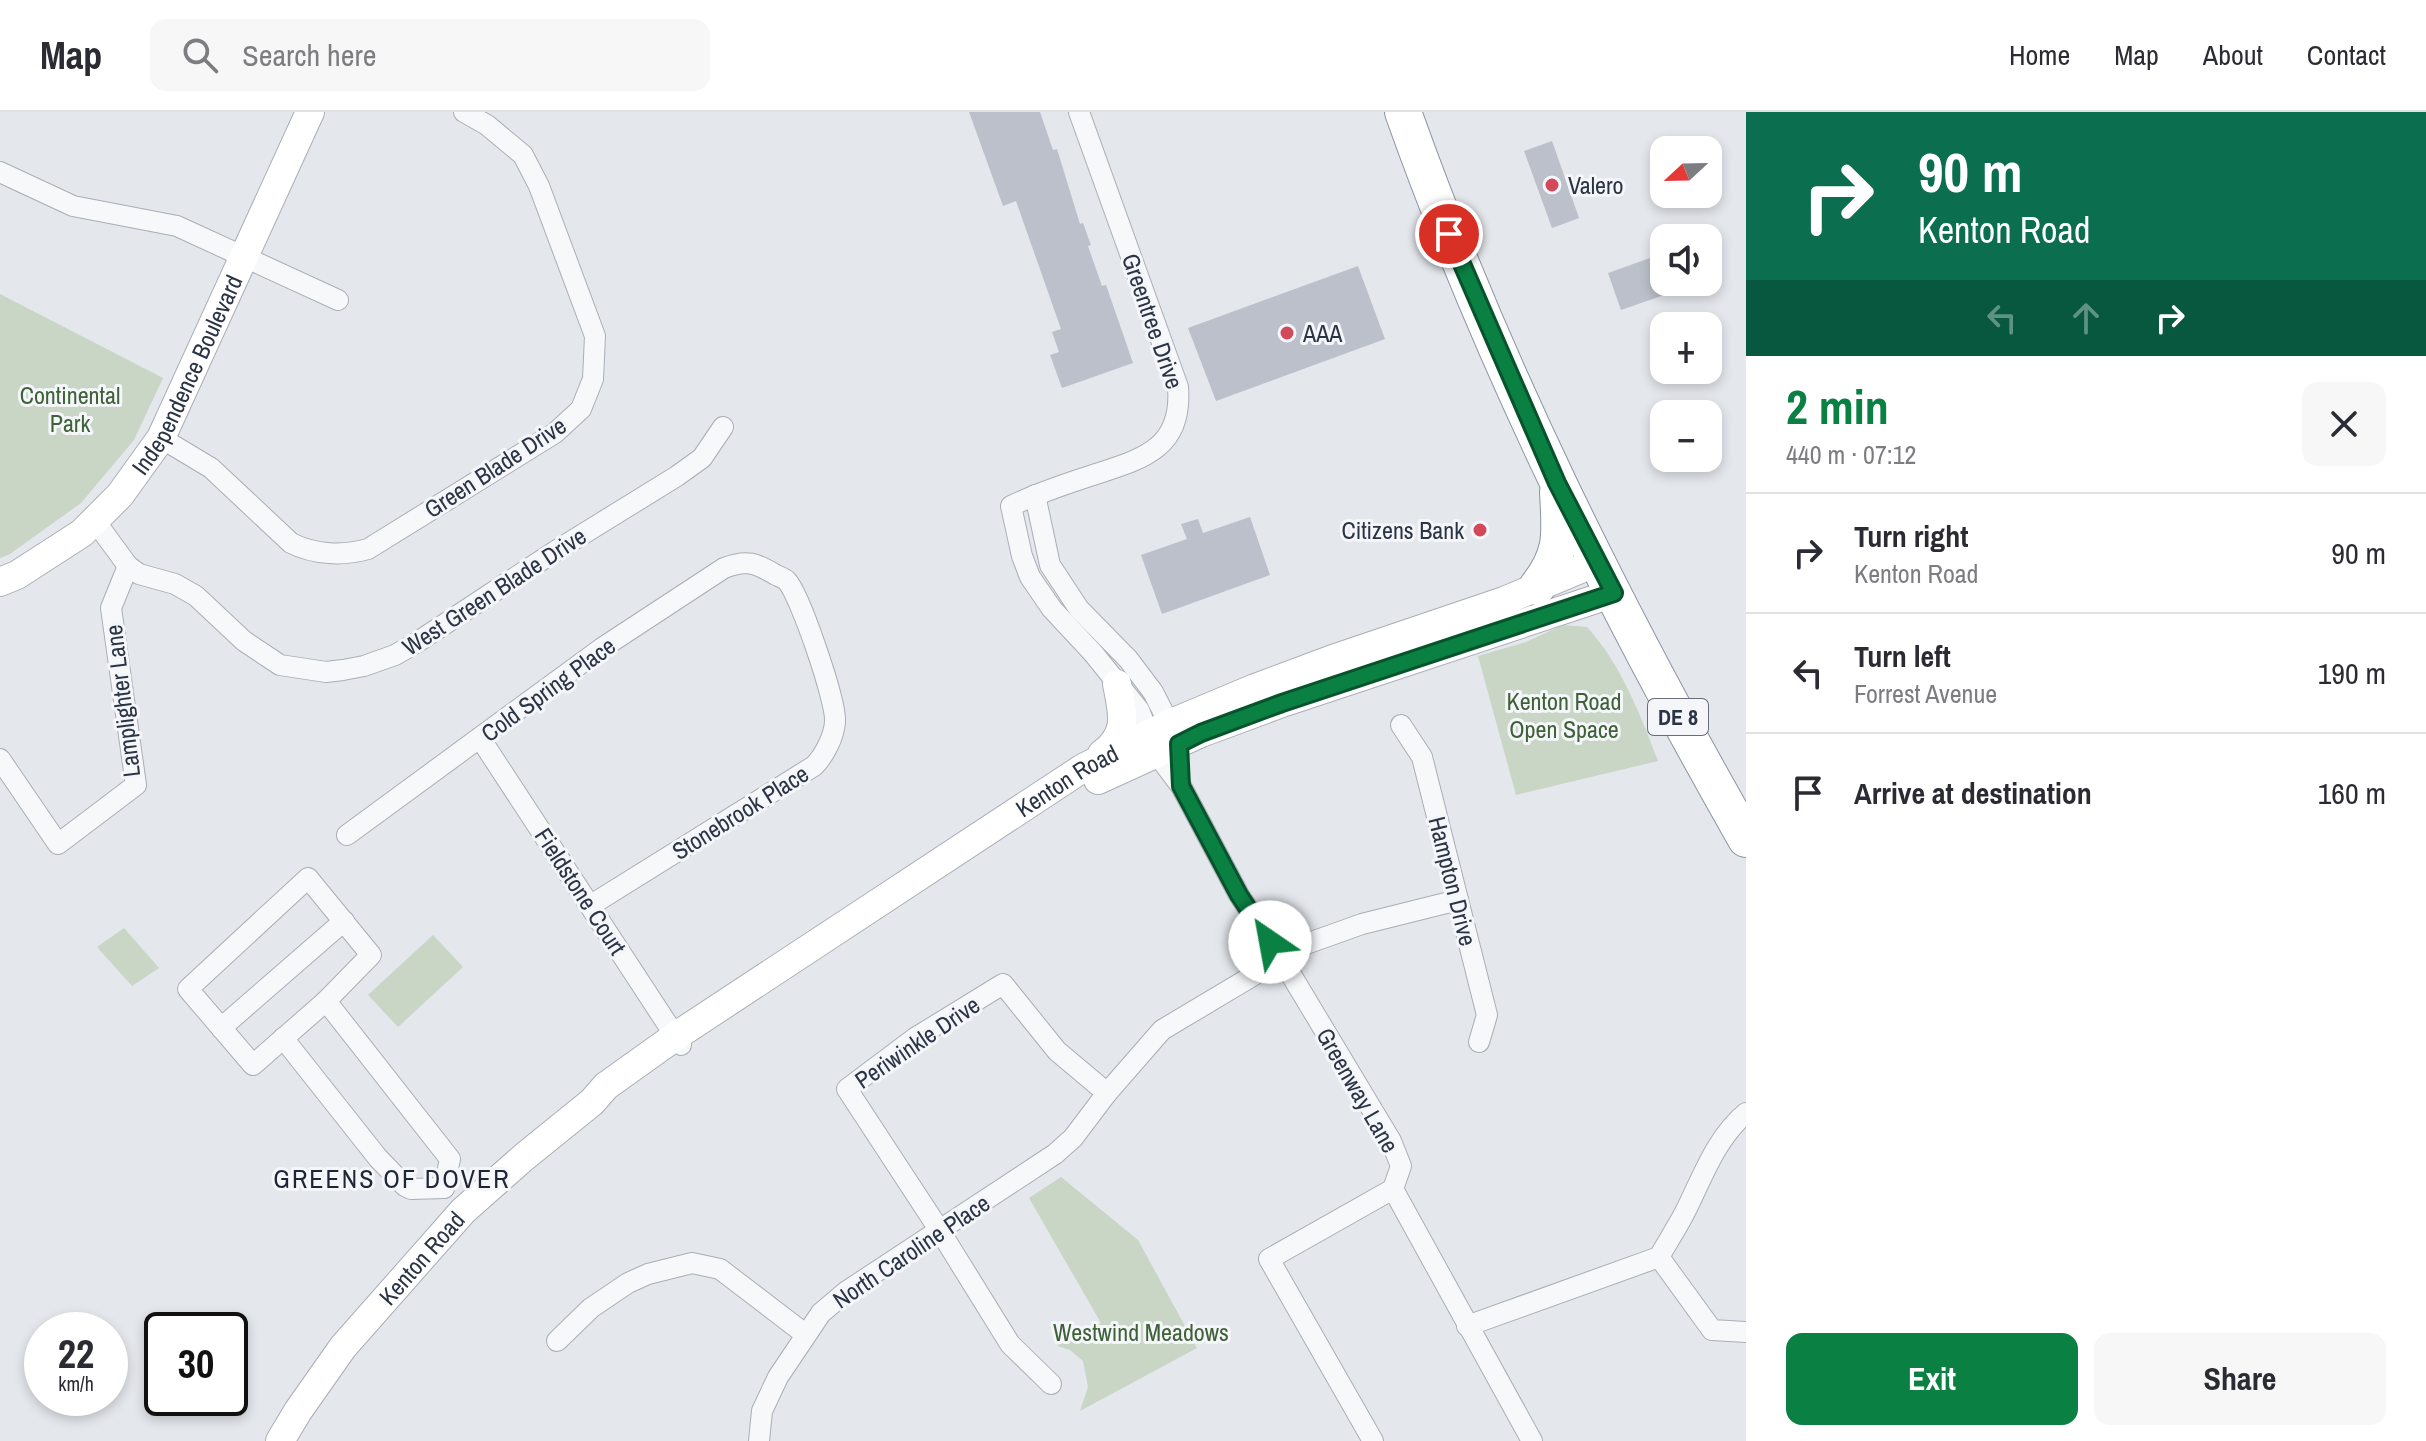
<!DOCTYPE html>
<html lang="en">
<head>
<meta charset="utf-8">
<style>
	:root { --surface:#fff; --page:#f7f7f7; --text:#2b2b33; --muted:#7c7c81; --line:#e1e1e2; --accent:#0b8043 }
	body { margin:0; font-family:"Archivo Narrow",sans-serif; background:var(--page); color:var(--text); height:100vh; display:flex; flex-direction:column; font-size:30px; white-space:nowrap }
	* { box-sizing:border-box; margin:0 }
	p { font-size:26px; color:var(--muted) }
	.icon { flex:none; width:44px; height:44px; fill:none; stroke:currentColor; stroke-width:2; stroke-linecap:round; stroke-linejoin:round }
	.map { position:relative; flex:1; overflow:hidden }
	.panel { display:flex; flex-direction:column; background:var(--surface); width:680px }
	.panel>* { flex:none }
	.top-card { background:#0b6e4f; color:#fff; overflow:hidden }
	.needle { width:52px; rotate:248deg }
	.tools { position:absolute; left:1650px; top:24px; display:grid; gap:16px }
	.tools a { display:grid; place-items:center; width:72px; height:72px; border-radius:16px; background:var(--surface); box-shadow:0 4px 12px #0003; font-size:40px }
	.speed { position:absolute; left:24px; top:1200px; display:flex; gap:16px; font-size:40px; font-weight:700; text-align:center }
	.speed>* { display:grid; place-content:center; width:104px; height:104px; border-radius:50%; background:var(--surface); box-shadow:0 4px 12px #0003; line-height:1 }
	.speed small { font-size:20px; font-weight:400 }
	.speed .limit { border:4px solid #111; border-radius:12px; background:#fff; color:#111 }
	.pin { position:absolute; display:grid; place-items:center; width:68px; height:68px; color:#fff; margin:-34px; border:4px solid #fff; border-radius:50%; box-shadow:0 2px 8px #0007 }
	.me { position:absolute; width:88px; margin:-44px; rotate:327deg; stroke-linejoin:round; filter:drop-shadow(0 0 6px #0008) }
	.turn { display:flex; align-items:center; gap:28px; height:168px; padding:0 40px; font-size:36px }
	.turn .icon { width:104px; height:104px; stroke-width:2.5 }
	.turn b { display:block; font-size:56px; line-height:68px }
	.lanes { display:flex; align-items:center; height:76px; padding:0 40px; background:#0003; justify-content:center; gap:40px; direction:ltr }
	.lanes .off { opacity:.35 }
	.round { display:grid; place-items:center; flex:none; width:84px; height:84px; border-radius:16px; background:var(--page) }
	.head { display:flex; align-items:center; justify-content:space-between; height:136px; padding:0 40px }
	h1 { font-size:48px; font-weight:700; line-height:60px; color:var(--accent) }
	.cta { display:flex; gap:16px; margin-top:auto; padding:16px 40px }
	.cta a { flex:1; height:92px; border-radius:16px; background:var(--accent); color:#fff; font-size:32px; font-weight:700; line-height:92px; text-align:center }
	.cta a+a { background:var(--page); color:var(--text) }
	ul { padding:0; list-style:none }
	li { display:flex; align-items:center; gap:24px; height:120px; padding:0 40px; border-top:2px solid var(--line) }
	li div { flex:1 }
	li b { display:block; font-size:30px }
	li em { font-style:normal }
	header { display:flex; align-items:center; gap:48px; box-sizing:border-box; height:112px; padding:0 40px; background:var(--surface); border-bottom:2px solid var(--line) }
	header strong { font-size:38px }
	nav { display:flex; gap:44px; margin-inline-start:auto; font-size:28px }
	.search { width:560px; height:72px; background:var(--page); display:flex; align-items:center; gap:20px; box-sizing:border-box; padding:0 28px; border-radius:16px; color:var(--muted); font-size:30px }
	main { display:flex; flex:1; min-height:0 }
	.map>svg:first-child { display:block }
	.green { fill:#c9d6c5 }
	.building { fill:#bbc0ca }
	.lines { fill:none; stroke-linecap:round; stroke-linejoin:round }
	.street-casing { stroke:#a9aeb7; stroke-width:22 }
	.secondary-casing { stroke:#a9aeb7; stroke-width:30 }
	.highway-casing { stroke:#8b94a3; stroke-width:38 }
	.street { stroke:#f7f8fa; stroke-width:20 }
	.secondary { stroke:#fff; stroke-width:28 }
	.highway { stroke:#fff; stroke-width:36 }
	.route-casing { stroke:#07532c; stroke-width:20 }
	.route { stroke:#0b8043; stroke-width:14 }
	.poi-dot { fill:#d1495b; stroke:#f4f6f9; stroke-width:3 }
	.labels { text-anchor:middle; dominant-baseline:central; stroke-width:6; stroke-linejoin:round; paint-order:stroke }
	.shield { fill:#f4f6f9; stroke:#676e7b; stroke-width:2 }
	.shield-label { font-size:22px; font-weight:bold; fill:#2b3445 }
	.poi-label { font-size:24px; fill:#2b3445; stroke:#f4f6f9; text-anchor:start }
	.street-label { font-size:24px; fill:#2b3445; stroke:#f4f6f9 }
	.park-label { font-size:24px; fill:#3f6138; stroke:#f4f6f9 }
	.neighbourhood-label { font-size:26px; letter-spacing:2px; fill:#1d2536; stroke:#f4f6f9 }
</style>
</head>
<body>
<header>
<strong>Map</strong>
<div class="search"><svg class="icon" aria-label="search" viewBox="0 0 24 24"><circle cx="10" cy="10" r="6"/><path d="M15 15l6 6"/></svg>Search here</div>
<nav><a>Home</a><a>Map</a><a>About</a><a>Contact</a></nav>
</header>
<main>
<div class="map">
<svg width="1746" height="1329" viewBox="0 0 1746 1329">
	<rect width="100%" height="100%" fill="#e4e7ec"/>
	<g class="green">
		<path d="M0 182 163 266 134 328 81 391 10 442 0 446Z"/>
		<path d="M1563 513 1587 515C1621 552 1640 602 1658 649L1516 683 1478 544 1526 530Z"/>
		<path d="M124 816 159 856 132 874 97 835Z"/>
		<path d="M433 823 463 855 398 915 368 883Z"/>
		<path d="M1061 1065 1138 1128 1197 1236 1080 1299 1088 1275 1083 1249 1070 1238 1057 1234 1101 1211 1029 1086Z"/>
	</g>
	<g class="building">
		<path d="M969 0H1040L1053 38 1057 37 1080 112 1083 111 1091 133 1088 134 1102 174 1106 173 1133 251 1062 276 1050 243 1059 240 1052 220 1061 217 1016 89 1003 94Z"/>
		<path d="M1552 29 1579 106 1552 116 1524 39Z"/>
		<path d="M1664 141V170H1695L1696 172 1621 198 1608 161Z"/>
		<path d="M1358 154 1385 227 1216 289 1188 216Z"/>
		<path d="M1250 405 1270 463 1162 502 1141 443 1187 427 1181 412 1198 407 1203 421Z"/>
	</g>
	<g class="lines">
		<defs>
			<g id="street">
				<path d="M1079 0 1178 275C1183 337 1142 347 1093 363 1065 372 1038 381 1011 394L1022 444 1030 465 1052 497 1093 541 1139 598 1156 641 1181 674 1239 783 1281 846 1391 1029 1401 1054 1393 1077 1532 1329"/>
				<path d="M0 60 73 94 177 114 338 188"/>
				<path d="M161 326 211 356 291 431C315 443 343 444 368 437L555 321 581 297 593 267 595 224 539 74 523 43 487 13 464 0"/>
				<path d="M1035 383 1050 453 1079 497 1128 547 1153 580 1175 623"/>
				<path d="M95 409 128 454 139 462 175 472 196 484 244 529 280 553 326 560 343 558 364 554 395 543 416 531 554 440 677 364 702 346 723 315"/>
				<path d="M1401 613 1422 645 1487 903 1479 930"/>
				<path d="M480 626 681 933"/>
				<path d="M0 647 58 732 136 673 111 496 128 454"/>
				<path d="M347 723 602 536 724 456C747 447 756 451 776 463 780 465 784 466 787 469 800 483 837 591 835 610 834 625 824 644 814 654L591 793"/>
				<path d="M308 766 371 843 326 889 253 953 188 877Z"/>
				<path d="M326 889 450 1047 444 1076"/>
				<path d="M221 916 344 809"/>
				<path d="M283 926 378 1046 405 1074 411 1077 444 1076"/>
				<path d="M1659 1145 1712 1218 1746 1220"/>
				<path d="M1467 1214 1659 1145C1667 1131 1676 1117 1684 1102 1702 1067 1715 1027 1746 1001"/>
				<path d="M557 1229 591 1196 628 1171 648 1162 692 1151 720 1157 805 1222"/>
				<path d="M1051 1272 1010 1232 940 1119 847 977 915 926 1003 872 1057 939 1107 981"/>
				<path d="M759 1329 762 1299 778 1265 821 1201 847 1179 1055 1042 1073 1026 1107 981 1162 918 1306 832 1362 812 1458 788"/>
				<path d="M1373 1329 1269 1147 1393 1077"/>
			</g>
			<g id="secondary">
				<path id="s1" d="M0 470 17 463 82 421 120 383 161 326 310 0"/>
				<path d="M1102 642C1129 622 1123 602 1117 572"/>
				<path d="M1098 668 1201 621 1282 591 1614 481"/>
				<path id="s2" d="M280 1329 298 1299 343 1235 463 1099 524 1045 592 990 606 974 676 924 1083 656 1169 612 1255 576 1330 548 1504 489 1597 450"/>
			</g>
			<g id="highway">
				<path d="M1403 0C1493 253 1613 494 1746 727"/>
				<path d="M1537 475C1564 441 1560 421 1558 380"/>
			</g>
		</defs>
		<use href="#street" class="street-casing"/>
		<use href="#secondary" class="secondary-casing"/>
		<use href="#highway" class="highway-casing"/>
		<use href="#street" class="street"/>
		<use href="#secondary" class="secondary"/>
		<use href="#highway" class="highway"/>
	</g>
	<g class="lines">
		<defs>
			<path id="route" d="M1270 830 1239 783 1181 674 1179 632 1201 621 1282 591 1614 481 1557 371 1449 122"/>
		</defs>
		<use href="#route" class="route-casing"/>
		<use href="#route" class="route"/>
	</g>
	<g class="poi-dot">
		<circle cx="1552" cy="73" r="8"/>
		<circle cx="1287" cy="221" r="8"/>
		<circle cx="1480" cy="418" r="8"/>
	</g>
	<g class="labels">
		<rect class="shield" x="1648" y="587" width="60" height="36" rx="6"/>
		<g class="shield-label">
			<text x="1678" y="605">DE 8</text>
		</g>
		<g class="poi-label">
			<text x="1568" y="73">Valero</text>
			<text x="1303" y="221">AAA</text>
			<text x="1464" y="418" text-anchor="end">Citizens Bank</text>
		</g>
		<g class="street-label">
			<text transform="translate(1153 209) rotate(71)">Greentree Drive</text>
			<text stroke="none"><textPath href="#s1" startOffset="288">Independence Boulevard</textPath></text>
			<text transform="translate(495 355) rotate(-33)">Green Blade Drive</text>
			<text transform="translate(494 479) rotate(-33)">West Green Blade Drive</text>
			<text transform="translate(548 577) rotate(-36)">Cold Spring Place</text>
			<text transform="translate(122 589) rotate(-97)">Lamplighter Lane</text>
			<text stroke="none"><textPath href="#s2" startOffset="1038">Kenton Road</textPath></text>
			<text transform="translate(740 700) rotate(-32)">Stonebrook Place</text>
			<text transform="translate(1453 769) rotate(76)">Hampton Drive</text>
			<text transform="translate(581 779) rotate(57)">Fieldstone Court</text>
			<text transform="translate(917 930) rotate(-34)">Periwinkle Drive</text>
			<text transform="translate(1358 978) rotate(60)">Greenway Lane</text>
			<text transform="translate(911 1139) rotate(-34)">North Caroline Place</text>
			<text stroke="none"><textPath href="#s2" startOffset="232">Kenton Road</textPath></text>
		</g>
		<g class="park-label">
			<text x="70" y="283">Continental<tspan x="70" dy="28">Park</tspan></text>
			<text x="1564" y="589">Kenton Road<tspan x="1564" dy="28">Open Space</tspan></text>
			<text x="1141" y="1220">Westwind Meadows</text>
		</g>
		<g class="neighbourhood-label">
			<text x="392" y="1066">GREENS OF DOVER</text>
		</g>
	</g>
</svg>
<div class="tools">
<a><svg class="needle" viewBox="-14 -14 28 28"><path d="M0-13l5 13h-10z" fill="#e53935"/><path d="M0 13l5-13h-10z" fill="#7c7c81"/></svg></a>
<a><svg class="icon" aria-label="sound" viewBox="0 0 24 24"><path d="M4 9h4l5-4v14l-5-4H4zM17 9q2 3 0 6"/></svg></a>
<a>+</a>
<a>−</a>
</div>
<div class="speed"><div>22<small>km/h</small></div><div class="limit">30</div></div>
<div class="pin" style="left:1449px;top:122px;background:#d93025"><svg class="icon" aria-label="arrive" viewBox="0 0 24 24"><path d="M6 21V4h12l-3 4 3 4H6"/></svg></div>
<svg class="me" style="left:1270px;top:830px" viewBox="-20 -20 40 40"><circle r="19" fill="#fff"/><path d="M0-13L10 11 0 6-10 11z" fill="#0b8043"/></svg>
</div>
<section class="panel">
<div class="top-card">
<div class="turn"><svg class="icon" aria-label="right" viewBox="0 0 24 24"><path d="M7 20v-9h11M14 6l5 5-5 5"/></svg><div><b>90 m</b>Kenton Road</div></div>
<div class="lanes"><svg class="icon off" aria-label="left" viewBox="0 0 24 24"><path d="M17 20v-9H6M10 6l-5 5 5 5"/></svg><svg class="icon off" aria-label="ahead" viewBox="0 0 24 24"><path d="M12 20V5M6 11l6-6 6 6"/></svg><svg class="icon" aria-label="right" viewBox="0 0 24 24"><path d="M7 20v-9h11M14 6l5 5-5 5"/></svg></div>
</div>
<div class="head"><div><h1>2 min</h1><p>440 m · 07:12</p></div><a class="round"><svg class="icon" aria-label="close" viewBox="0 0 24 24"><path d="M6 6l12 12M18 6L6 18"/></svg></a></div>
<ul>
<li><svg class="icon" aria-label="right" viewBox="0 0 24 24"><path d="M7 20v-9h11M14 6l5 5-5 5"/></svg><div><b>Turn right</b><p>Kenton Road</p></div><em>90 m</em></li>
<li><svg class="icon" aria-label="left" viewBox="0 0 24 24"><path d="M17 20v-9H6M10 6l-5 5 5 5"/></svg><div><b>Turn left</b><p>Forrest Avenue</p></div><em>190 m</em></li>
<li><svg class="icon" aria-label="arrive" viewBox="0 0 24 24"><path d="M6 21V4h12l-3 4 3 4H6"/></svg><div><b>Arrive at destination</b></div><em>160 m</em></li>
</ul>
<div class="cta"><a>Exit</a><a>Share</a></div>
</section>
</main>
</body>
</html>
